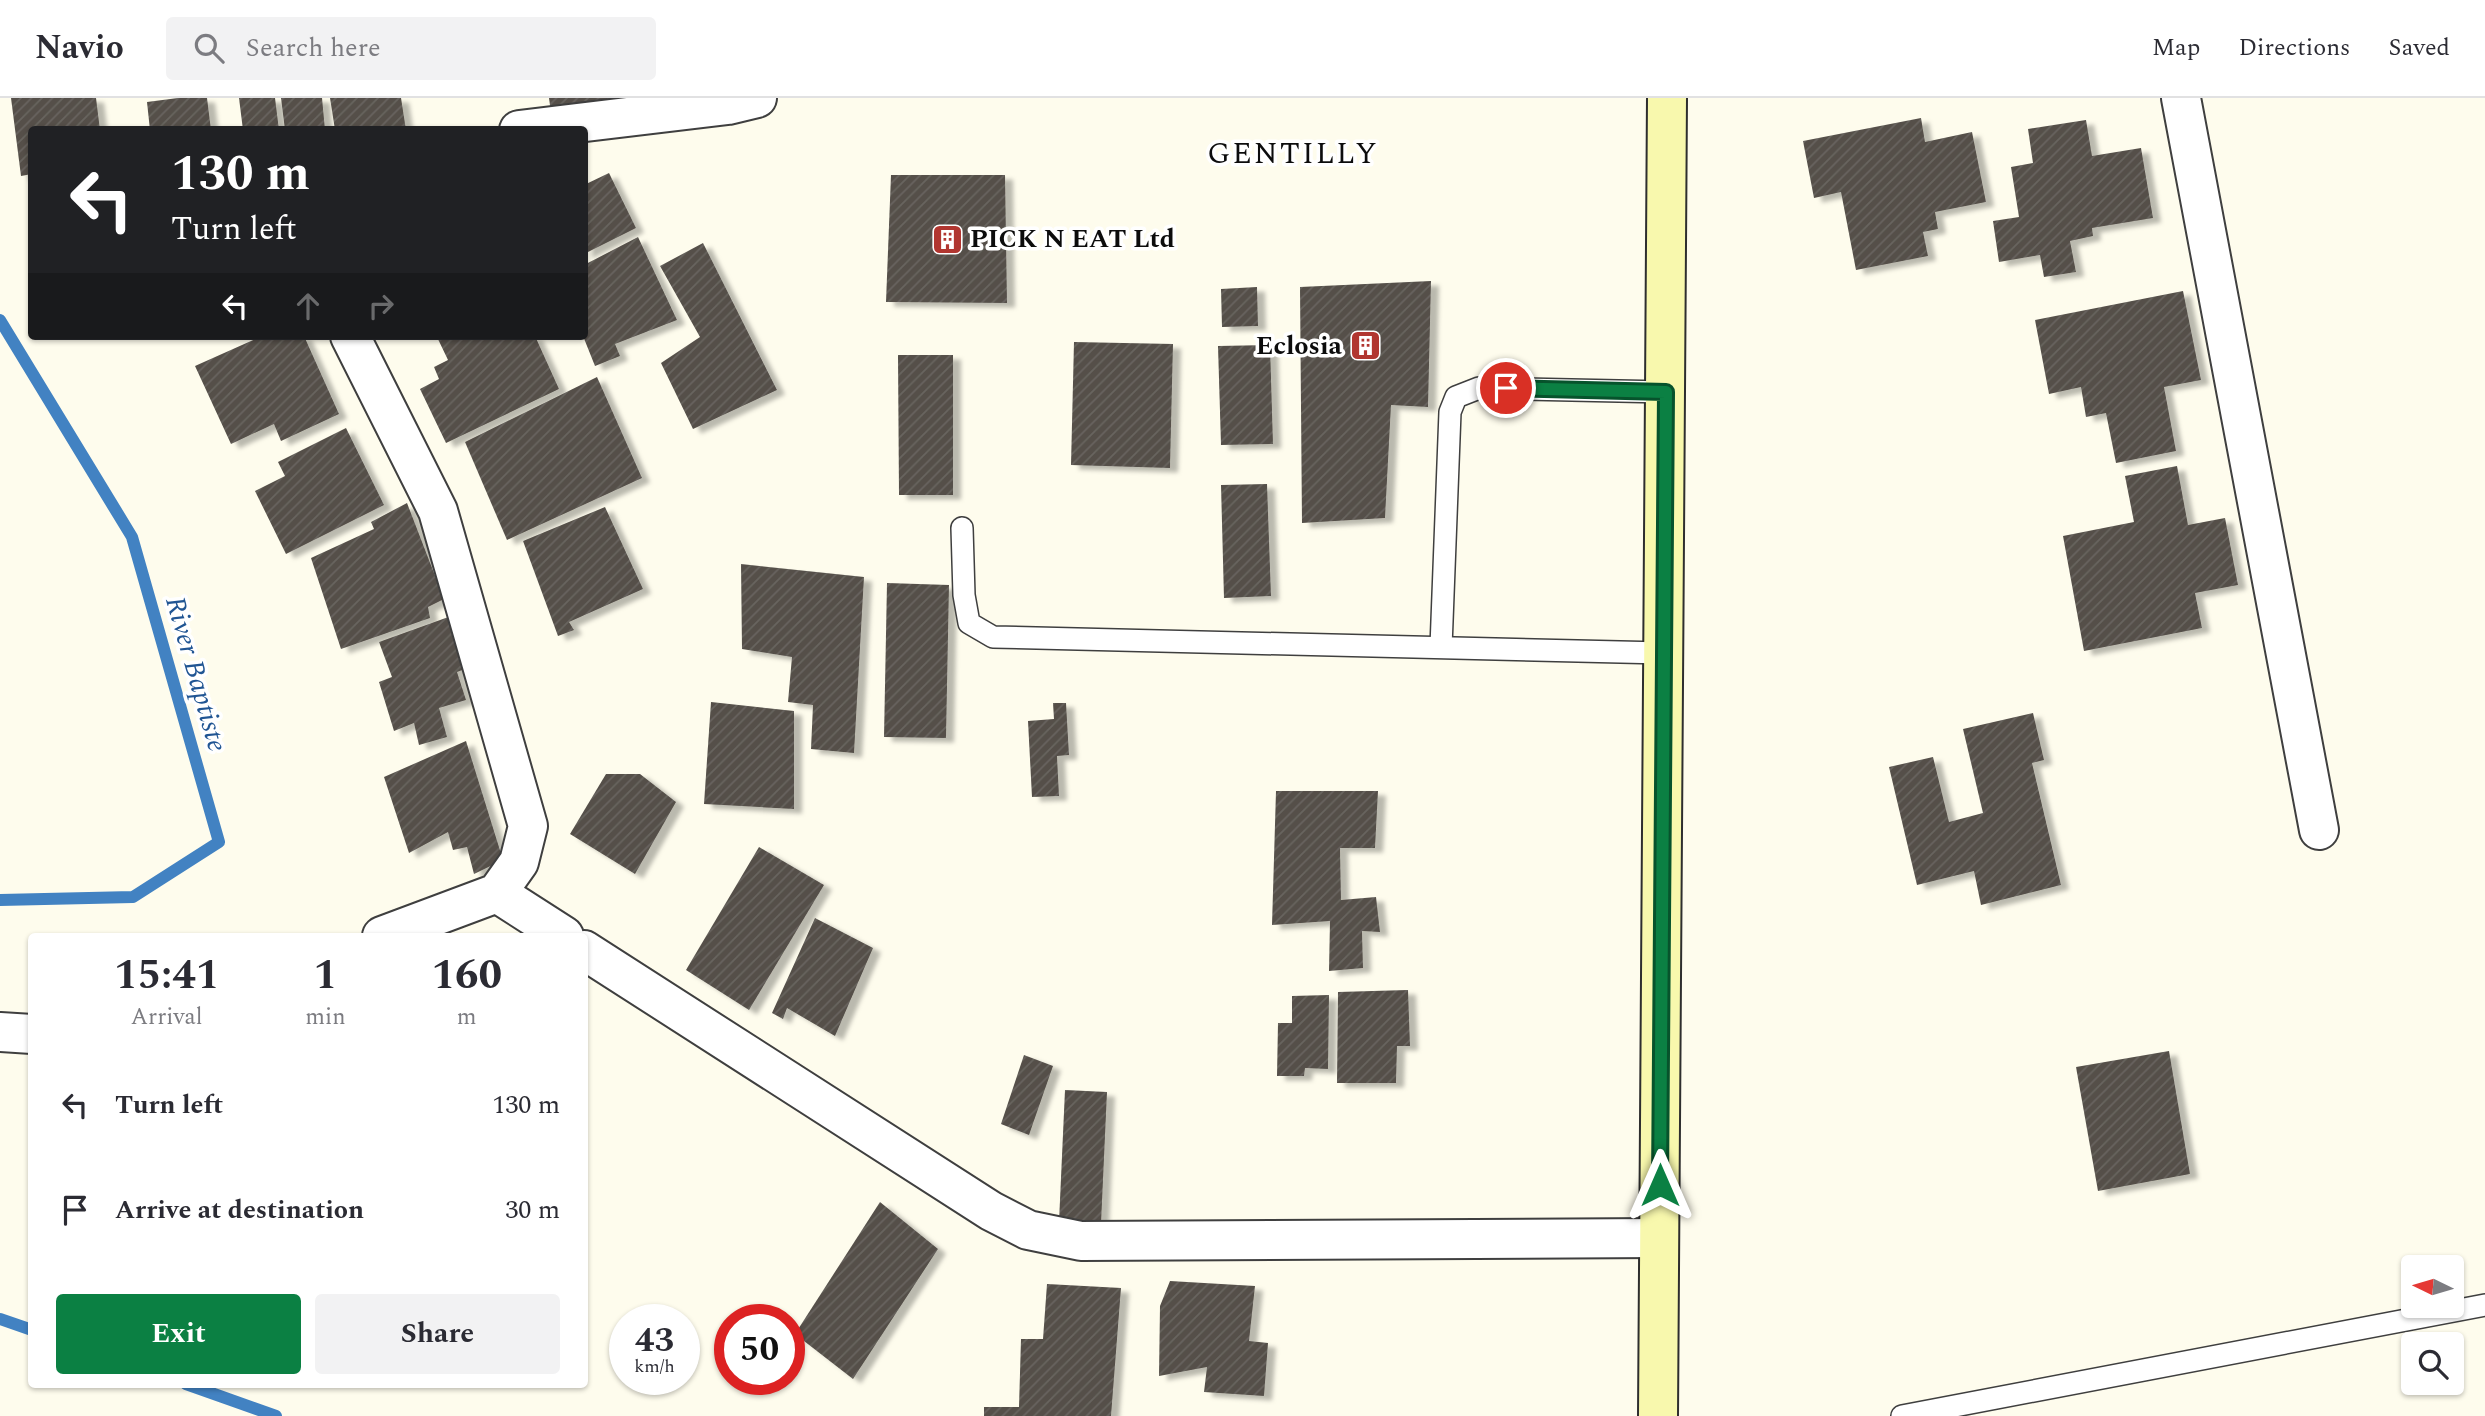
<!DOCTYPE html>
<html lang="en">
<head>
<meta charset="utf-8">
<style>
	:root { --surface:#fff; --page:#f2f2f3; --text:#2b2b33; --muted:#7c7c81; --line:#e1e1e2; --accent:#0b8043 }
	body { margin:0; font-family:Spectral,serif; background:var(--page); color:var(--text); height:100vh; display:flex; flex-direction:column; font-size:26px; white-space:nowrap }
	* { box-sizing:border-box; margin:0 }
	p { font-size:23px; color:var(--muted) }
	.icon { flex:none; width:38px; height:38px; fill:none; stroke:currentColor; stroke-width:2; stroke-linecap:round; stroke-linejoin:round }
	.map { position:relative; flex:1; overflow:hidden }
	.sheet { position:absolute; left:28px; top:835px; width:560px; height:455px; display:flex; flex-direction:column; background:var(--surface); border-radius:7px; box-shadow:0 2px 5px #0004 }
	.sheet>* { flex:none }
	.hud { position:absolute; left:28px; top:28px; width:560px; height:214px; border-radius:7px; box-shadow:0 2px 5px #0004; background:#202124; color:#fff; overflow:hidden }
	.needle { width:46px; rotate:275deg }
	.buttons { position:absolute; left:2401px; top:1157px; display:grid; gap:14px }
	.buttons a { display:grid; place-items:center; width:63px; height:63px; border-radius:7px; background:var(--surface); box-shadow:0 2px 5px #0004; font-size:35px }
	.speed { position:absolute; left:609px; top:1206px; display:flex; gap:14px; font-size:35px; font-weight:700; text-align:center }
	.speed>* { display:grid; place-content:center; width:91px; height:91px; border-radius:50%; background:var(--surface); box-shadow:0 2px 5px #0004; line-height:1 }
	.speed small { font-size:18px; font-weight:400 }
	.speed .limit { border:10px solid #d22; background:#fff; color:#111 }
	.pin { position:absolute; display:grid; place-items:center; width:60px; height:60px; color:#fff; margin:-30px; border:4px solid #fff; border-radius:50%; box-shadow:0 2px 7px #0007 }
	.me { position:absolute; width:77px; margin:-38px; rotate:0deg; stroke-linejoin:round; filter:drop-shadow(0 0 5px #0008) }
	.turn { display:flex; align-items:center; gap:24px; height:147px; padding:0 28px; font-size:32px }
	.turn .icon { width:91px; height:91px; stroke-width:2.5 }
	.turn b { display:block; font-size:49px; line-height:60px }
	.lanes { display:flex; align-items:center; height:66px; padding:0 28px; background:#0003; justify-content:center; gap:35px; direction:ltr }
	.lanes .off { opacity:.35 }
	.eta { display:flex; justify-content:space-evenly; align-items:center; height:119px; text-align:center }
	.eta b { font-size:42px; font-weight:700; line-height:49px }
	.button { display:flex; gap:14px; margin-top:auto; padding:14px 28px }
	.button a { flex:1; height:80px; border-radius:7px; background:var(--accent); color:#fff; font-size:28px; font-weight:700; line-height:80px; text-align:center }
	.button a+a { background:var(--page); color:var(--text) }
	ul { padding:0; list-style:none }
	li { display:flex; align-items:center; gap:21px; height:105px; padding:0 28px }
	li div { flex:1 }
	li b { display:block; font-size:26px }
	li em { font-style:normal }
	header { display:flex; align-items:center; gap:42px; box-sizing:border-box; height:98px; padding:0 35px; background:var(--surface); border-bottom:2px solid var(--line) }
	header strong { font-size:33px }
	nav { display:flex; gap:38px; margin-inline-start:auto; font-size:24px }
	.search { width:490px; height:63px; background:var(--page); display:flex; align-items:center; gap:18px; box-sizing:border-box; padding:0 24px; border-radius:7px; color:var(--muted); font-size:26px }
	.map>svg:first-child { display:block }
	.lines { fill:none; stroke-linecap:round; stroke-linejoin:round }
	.stream { stroke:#4282c2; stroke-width:12 }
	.building { fill:url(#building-hatch); filter:url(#shadow) }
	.lane-casing { stroke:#3f3f3f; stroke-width:24 }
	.street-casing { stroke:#3f3f3f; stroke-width:42 }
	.secondary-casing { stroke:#2e2e2e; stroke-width:42 }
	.lane { stroke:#fff; stroke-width:21 }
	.street { stroke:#fff; stroke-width:38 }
	.secondary { stroke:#f8f8ad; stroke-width:38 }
	.route-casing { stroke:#07532c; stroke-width:18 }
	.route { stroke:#0b8043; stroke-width:12 }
	.labels { text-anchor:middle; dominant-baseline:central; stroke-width:7; stroke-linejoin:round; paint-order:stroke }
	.poi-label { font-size:26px; font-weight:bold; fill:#0c0c0c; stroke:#fff; text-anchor:start }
	.water-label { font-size:28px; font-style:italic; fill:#205593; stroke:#fff }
	.quarter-label { font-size:30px; letter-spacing:2px; fill:#0c0c0c; stroke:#fff }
</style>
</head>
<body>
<header>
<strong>Navio</strong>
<div class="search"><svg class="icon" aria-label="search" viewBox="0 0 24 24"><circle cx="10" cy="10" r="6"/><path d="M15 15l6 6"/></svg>Search here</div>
<nav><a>Map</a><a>Directions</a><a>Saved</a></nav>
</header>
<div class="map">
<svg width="2485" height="1318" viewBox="0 0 2485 1318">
	<defs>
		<pattern id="building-hatch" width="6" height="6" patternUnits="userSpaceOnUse" patternTransform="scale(1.75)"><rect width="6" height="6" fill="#544f49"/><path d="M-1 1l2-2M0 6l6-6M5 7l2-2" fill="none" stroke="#68645f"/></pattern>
		<filter id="shadow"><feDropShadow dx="8" dy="4.5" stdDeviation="2" flood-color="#0004"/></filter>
	</defs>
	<rect width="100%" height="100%" fill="#fefced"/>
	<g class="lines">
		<g class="stream">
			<path d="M0 222 132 439 219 744 133 799 0 802"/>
			<path d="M0 1221 32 1232"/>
			<path d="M186 1286 276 1318"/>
		</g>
	</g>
	<g class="building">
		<path d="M11 0H96L100 32H32V76L21 78Z"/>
		<path d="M178 0H207L211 32H150L147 4Z"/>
		<path d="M239 0H275L279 32H243Z"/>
		<path d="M281 0H322L325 32H285Z"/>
		<path d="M330 0H401L406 32H335Z"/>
		<path d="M549 0H654L552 22Z"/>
		<path d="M1921 20 1925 44 1972 34 1986 104 1935 114 1938 131 1923 134 1928 158 1856 172 1841 94 1814 100 1803 43Z"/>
		<path d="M2086 22 2092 58 2141 50 2153 120 2092 130 2093 138 2070 143 2076 174 2044 179 2040 157 1999 164 1993 123 2019 119 2011 69 2033 65 2028 31Z"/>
		<path d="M609 75 636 130 584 156V87Z"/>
		<path d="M891 77H1005L1007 205 886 204Z"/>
		<path d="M638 139 677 222 615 246 620 258 595 268 583 238 584 167Z"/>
		<path d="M703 145 777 292 693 331 661 265 700 239 660 168Z"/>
		<path d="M1431 183 1428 309 1391 307 1385 420 1302 425 1300 189Z"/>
		<path d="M1257 189 1258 228 1222 229 1221 191Z"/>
		<path d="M2183 193 2201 282 2164 289 2176 353 2116 365 2106 315 2086 319 2081 289 2049 296 2035 222Z"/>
		<path d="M262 238H304L339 316 281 343 274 326 231 346 195 268Z"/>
		<path d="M440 238H535L559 291 446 345 420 291 439 281 434 269 448 262 437 239Z"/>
		<path d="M1074 244 1173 246 1170 370 1071 367Z"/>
		<path d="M1270 247 1273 346 1221 347 1218 248Z"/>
		<path d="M898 257H953V397H899Z"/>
		<path d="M597 279 642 380 507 442 465 344Z"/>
		<path d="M346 330 384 407 286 456 255 393 285 378 278 364Z"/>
		<path d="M2177 368 2188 427 2225 420 2238 487 2195 495 2202 530 2084 553 2063 438 2134 424 2125 378Z"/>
		<path d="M1267 386 1271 498 1224 500 1221 387Z"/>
		<path d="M407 405 444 501 428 509 430 520 341 551 311 460 374 431 371 424Z"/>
		<path d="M605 409 643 491 569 524 574 532 558 538 523 443Z"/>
		<path d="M741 466 864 479 854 655 811 651 813 607 788 604 792 559 742 551Z"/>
		<path d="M887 485 949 487 946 640 884 639Z"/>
		<path d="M454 517 473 568 457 574 466 602 439 610 447 639 419 647 414 625 394 633 379 584 392 579 379 544Z"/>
		<path d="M711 604 794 613V711L704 706Z"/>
		<path d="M1053 605H1066L1069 657 1057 658 1059 698 1032 699 1028 623 1054 621Z"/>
		<path d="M2033 615 2044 662 2032 665 2061 787 1981 807 1974 773 1917 787 1889 669 1933 659 1949 724 1983 715 1963 631Z"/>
		<path d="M466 643 503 762 474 776 467 749 453 752 448 734 409 755 384 679Z"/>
		<path d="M606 676H640L676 704 635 776 570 736Z"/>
		<path d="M1276 693H1378L1375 750H1340L1341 802 1376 799 1380 834 1362 833 1363 870 1329 873 1330 823 1272 827Z"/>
		<path d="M759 749 824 787 749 912 686 872Z"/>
		<path d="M815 820 873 850 835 938 787 910 783 921 772 915Z"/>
		<path d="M1408 892 1410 948H1397L1396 985H1337L1338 894Z"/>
		<path d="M1329 897 1328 971 1305 970 1304 978H1277L1278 925H1292V898Z"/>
		<path d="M2169 953 2190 1076 2098 1093 2076 969Z"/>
		<path d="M1024 957 1053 968 1029 1037 1001 1026Z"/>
		<path d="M1065 992 1107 994 1101 1126 1059 1124Z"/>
		<path d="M880 1104 938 1151 853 1281 795 1236Z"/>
		<path d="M1170 1183 1255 1188 1249 1243 1268 1245 1264 1298 1204 1294 1207 1269 1159 1278 1160 1208Z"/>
		<path d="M1047 1186 1121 1190 1111 1318H984V1309H1019L1021 1241H1043Z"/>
	</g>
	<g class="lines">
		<defs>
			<g id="lane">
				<path d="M962 430 964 497 969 525 993 539 1663 555"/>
				<path d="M1441 549 1450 314 1456 299 1479 290 1666 294"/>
				<path d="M1902 1318 2485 1207"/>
			</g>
			<g id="street">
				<path d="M2181 0 2319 732"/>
				<path d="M519 32 728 7 757 0"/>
				<path d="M350 238 438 413 528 728 519 764 497 795 382 838"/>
				<path d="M497 795 564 838"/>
				<path d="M584 852 991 1113 1028 1132 1081 1143 1659 1140"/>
				<path d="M0 934 32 936"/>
			</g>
			<path id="secondary" d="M1658 1318 1667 0"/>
		</defs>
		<use href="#lane" class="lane-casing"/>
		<use href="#street" class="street-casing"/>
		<use href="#secondary" class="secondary-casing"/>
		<use href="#lane" class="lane"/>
		<use href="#street" class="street"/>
		<use href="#secondary" class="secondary"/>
	</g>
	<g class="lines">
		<defs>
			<path id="route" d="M1506 290 1666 294 1660 1087"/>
		</defs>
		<use href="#route" class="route-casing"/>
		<use href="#route" class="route"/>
	</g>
	<defs>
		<symbol id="building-square" viewBox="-11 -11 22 22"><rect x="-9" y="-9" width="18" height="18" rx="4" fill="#b13630" stroke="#fff"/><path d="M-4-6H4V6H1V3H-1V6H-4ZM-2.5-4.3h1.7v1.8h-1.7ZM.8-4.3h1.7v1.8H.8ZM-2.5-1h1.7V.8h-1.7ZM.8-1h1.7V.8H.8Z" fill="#fff"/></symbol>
	</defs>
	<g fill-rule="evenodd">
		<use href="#building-square" x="930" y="124" width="35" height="35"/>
		<use href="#building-square" x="1348" y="230" width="35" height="35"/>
	</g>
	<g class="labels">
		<g class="poi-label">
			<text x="970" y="141">PICK N EAT Ltd</text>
			<text x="1342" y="248" text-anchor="end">Eclosia</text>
		</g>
		<g class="water-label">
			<text transform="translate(196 576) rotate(74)">River Baptiste</text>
		</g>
		<g class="quarter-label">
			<text x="1293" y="56">GENTILLY</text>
		</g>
	</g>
</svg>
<div class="buttons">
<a><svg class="needle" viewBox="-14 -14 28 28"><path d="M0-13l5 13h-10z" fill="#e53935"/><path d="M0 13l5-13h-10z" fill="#7c7c81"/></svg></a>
<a><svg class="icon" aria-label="search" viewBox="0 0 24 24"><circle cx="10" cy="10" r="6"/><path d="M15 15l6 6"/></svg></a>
</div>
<div class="speed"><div>43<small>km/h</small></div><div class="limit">50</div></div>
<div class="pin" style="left:1506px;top:290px;background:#d93025"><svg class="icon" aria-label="arrive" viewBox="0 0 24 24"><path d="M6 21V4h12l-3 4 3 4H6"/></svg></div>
<svg class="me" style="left:1660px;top:1087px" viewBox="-20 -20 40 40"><path d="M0-17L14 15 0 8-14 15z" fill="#0b8043" stroke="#fff" stroke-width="4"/></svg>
<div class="hud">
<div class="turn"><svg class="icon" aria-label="left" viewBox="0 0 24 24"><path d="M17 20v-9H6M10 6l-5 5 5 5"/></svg><div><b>130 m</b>Turn left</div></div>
<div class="lanes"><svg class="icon" aria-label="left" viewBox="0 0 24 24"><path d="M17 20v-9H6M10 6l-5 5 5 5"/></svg><svg class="icon off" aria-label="ahead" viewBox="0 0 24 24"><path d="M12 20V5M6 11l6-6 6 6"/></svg><svg class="icon off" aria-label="right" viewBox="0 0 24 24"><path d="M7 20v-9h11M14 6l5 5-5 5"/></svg></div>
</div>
<section class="sheet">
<div class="eta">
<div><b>15:41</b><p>Arrival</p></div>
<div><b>1</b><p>min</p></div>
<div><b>160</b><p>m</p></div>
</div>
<ul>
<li><svg class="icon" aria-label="left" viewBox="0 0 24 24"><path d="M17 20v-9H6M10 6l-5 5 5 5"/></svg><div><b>Turn left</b></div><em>130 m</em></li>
<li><svg class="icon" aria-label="arrive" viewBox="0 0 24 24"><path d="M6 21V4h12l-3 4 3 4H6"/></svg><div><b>Arrive at destination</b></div><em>30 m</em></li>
</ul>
<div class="button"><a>Exit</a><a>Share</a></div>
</section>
</div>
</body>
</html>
